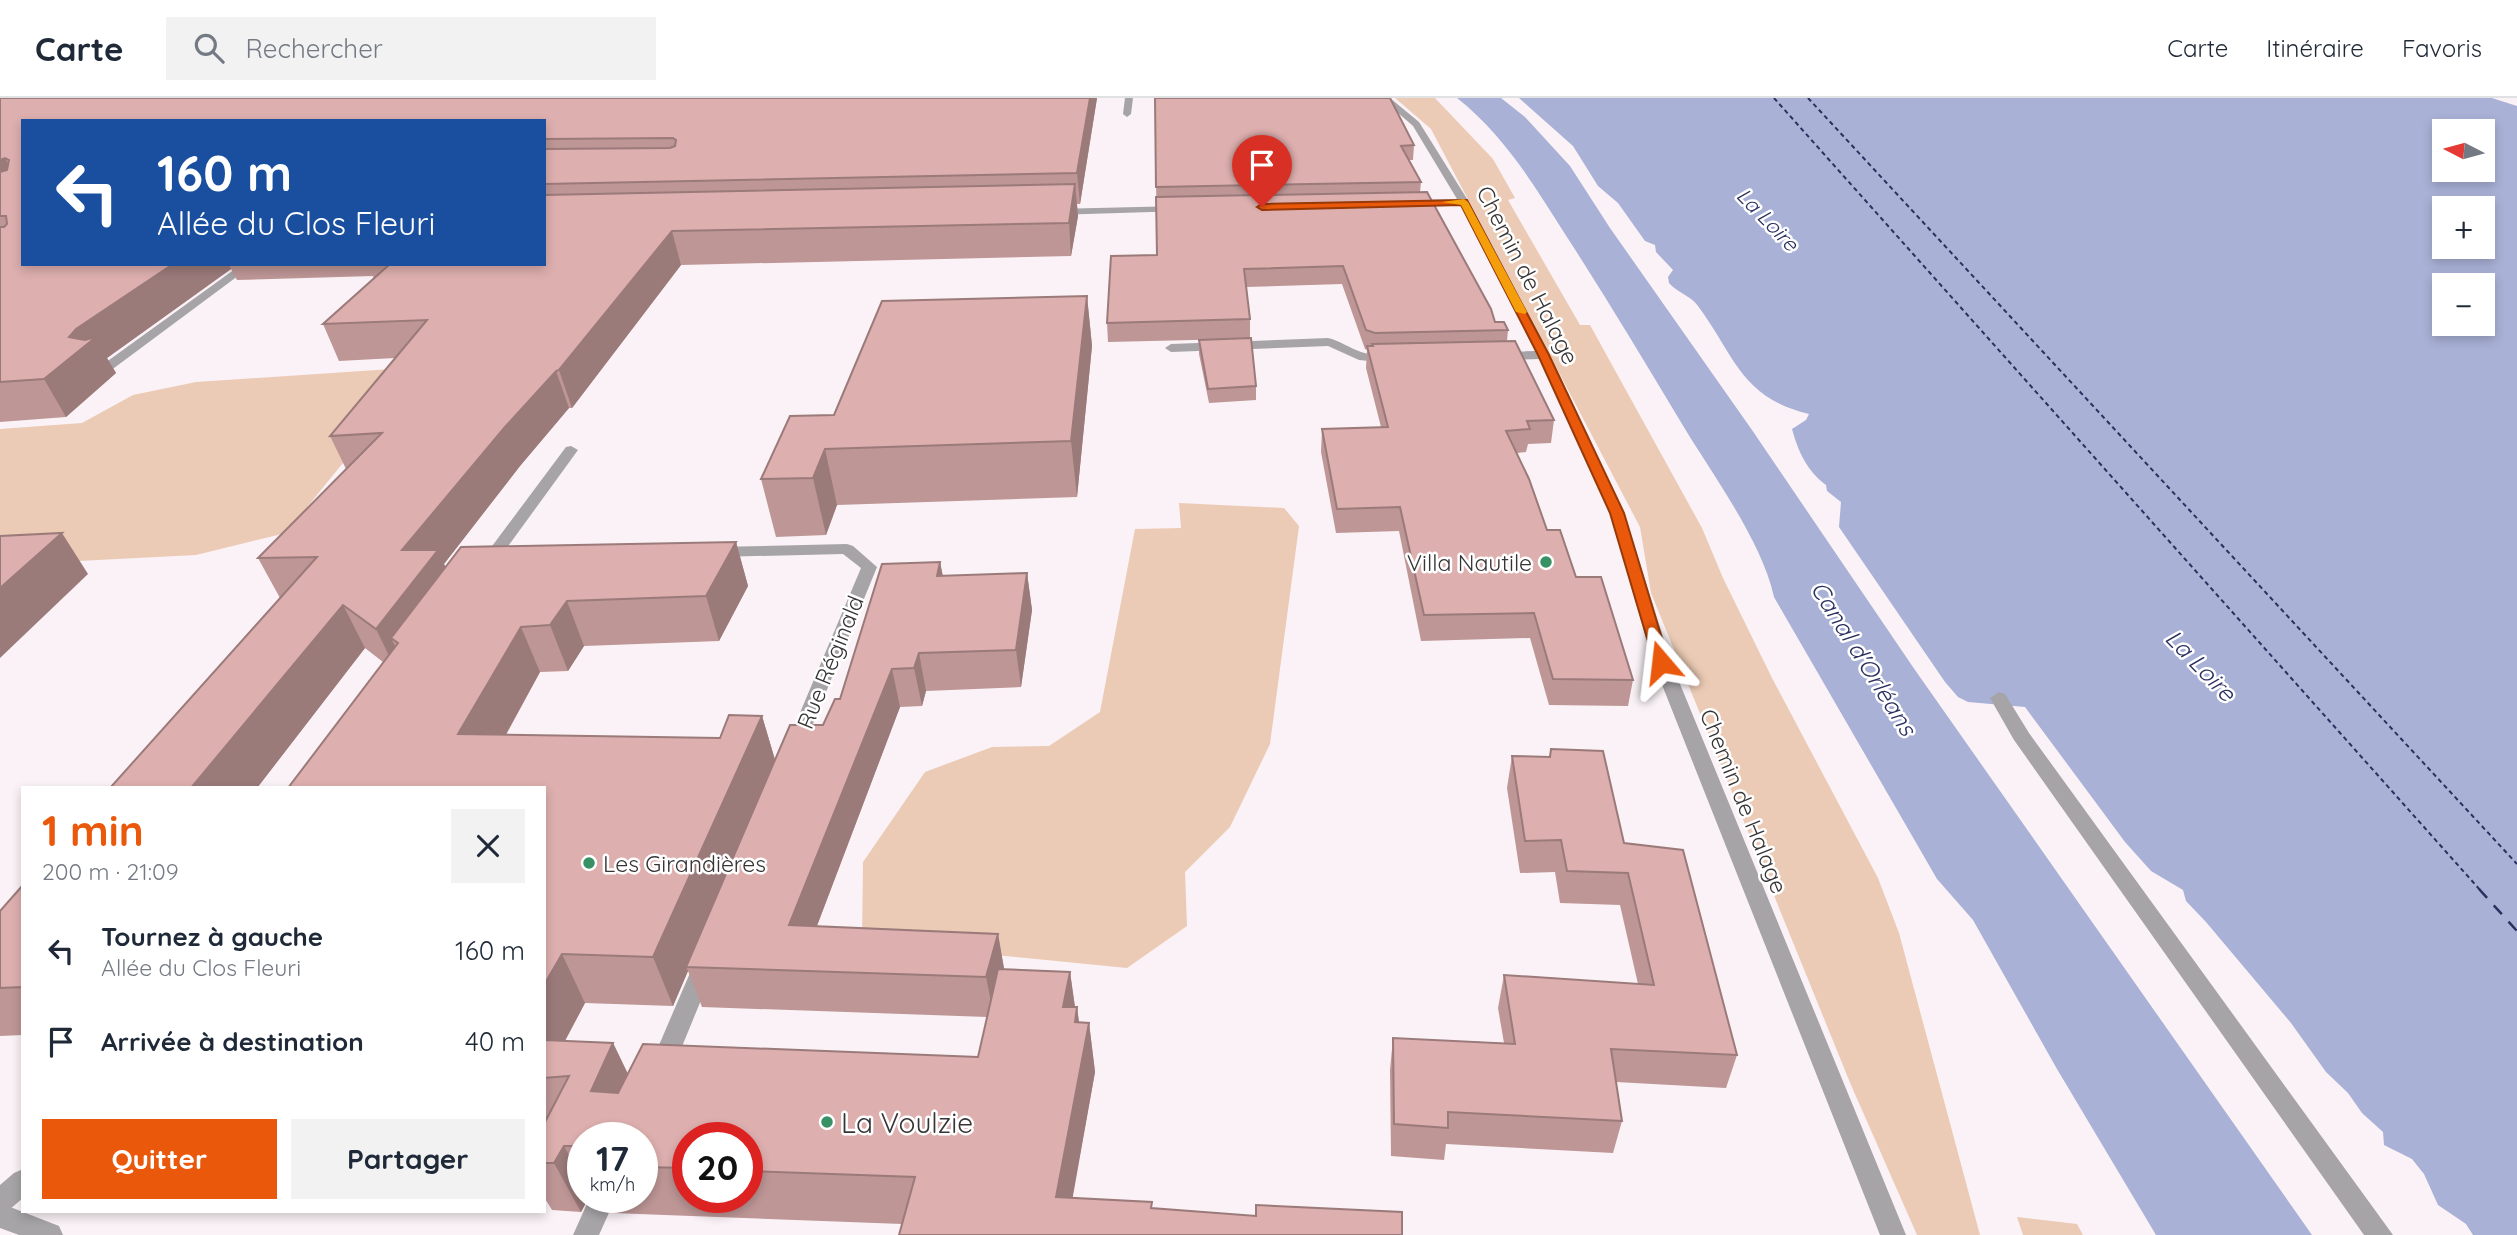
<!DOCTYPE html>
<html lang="fr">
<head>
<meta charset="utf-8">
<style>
	:root { --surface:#fff; --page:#f2f2f3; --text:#1f2937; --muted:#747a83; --line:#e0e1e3; --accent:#ea580c }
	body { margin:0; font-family:Quicksand,sans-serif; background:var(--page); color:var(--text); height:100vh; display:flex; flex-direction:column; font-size:26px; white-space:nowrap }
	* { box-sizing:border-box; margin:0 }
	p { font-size:23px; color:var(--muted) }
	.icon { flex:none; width:38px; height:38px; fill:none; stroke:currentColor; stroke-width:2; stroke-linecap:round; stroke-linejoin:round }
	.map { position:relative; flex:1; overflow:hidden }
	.sheet { position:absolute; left:21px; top:688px; width:525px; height:427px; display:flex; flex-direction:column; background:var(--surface); border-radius:0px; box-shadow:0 4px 10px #0003 }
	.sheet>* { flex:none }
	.banner { position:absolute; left:21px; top:21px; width:525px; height:147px; border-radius:0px; box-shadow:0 4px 10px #0003; background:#1a4fa0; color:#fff; overflow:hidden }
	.needle { width:46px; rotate:276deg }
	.buttons { position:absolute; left:2432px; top:21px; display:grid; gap:14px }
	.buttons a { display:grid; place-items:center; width:63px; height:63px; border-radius:0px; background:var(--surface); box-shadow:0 4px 10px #0003; font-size:35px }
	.speed { position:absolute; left:567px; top:1024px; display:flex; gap:14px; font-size:35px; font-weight:700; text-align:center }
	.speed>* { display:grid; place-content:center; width:91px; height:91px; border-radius:50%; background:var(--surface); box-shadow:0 4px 10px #0003; line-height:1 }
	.speed small { font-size:18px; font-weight:400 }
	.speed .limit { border:10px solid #d22; background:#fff; color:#111 }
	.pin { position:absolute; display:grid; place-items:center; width:60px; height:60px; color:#fff; margin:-72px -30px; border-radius:50% 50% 50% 0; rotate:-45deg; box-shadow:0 0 7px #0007 }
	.pin .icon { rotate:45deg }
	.me { position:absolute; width:77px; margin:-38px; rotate:343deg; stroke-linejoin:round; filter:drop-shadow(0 0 5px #0008) }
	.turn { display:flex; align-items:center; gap:24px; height:147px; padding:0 21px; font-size:32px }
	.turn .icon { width:91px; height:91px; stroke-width:2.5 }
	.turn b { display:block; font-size:49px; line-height:60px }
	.round { display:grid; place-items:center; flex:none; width:74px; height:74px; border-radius:0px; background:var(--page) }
	.summary { display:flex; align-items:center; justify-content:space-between; height:119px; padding:0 21px }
	h1 { font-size:42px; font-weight:800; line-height:52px; color:var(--accent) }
	.primary-button { display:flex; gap:14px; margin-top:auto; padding:14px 21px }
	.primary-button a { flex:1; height:80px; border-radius:0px; background:var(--accent); color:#fff; font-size:28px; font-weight:800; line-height:80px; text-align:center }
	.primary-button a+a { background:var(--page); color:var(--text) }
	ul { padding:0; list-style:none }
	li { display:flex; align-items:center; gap:21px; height:91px; padding:0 21px }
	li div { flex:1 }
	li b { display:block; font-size:26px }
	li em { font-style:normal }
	header { display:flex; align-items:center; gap:42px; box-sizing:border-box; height:98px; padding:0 35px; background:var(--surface); border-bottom:2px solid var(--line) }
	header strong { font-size:33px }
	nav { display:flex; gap:38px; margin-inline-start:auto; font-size:24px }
	.search { width:490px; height:63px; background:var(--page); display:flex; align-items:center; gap:18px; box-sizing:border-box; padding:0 24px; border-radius:0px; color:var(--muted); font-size:26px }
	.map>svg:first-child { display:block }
	.green { fill:#ebcbb5 }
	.water { fill:#a9b1d6; fill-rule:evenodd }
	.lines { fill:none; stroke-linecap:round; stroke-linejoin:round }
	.ferry-far1 { stroke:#2b3060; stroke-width:2; stroke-dasharray:4.5 3.5; stroke-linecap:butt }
	.ferry { stroke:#2b3060; stroke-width:2.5; stroke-dasharray:12 10; stroke-linecap:butt }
	.service { fill:#a6a4a7; fill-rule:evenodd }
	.minor { fill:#a6a4a7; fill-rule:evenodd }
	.tertiary { fill:#a6a4a7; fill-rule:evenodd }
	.wall { fill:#be9696; fill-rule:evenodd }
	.shaded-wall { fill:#9b7a7a }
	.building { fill:#ddafae; stroke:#9b7a7a; stroke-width:2 }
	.route { fill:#ea580c; stroke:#983908; stroke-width:2 }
	.slow { fill:#f59e0b }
	.poi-dot { fill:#389065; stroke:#fff; stroke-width:2.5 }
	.labels { text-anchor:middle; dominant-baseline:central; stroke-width:5; stroke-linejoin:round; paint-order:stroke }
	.far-water-label { font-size:21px; font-style:italic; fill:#2b3060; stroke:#fff }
	.street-label { font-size:23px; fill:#373436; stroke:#fff }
	.poi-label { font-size:23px; fill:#373436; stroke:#fff; text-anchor:end }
	.water-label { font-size:24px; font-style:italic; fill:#2b3060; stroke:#fff }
	.near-poi-label { font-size:28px; fill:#373436; stroke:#fff; text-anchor:start }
</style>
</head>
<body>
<header>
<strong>Carte</strong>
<div class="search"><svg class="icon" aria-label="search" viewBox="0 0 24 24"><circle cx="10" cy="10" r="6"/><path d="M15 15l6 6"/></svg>Rechercher</div>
<nav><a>Carte</a><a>Itinéraire</a><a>Favoris</a></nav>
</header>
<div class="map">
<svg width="2517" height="1137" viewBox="0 0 2517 1137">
	<rect width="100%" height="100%" fill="#faf2f6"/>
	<g class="green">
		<path d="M1395 0H1435L1493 61 1515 100 1508 102 1580 227H1590L1702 430 1723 480 1772 580 1878 780 1899 835 1980 1137H1917L1851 987 1651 495 1640 429 1431 31Z"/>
		<path d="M421 269 286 435 196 457 0 467V331L82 325 133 297 196 284Z"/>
		<path d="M1179 405 1284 410 1299 428 1270 646 1230 729 1185 774 1187 828 1127 870 862 844 863 764 925 674 992 649 1049 648 1100 614 1135 431 1181 430Z"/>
		<path d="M2017 1119 2077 1126 2083 1137H2023Z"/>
	</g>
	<g class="water">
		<path d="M1457 0H1501L1525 19 1570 68 1610 130 1752 332 1915 572 2312 1137H2156L2057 971 1973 822 1937 781 1774 499C1762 443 1712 376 1682 326 1644 263 1606 199 1565 136 1534 87 1504 37 1457 0Z"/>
		<path d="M1519 0H2492L2517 8V1137H2473L2466 1126 2438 1107 2424 1076 2412 1061 2384 1047 2383 1034 2362 1015 2348 995 2326 974 2291 925 2206 824 2186 803 2183 792 2151 773 2125 744 2025 609 1968 604 1958 599 1945 584 1839 429 1841 404 1827 393 1826 387C1807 373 1798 353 1792 331L1806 322 1809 316C1741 300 1735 258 1698 208 1691 198 1678 195 1669 185L1668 179 1673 172 1656 154 1655 147 1645 143 1618 105 1598 88 1573 48ZM2445 33H2483V72H2445ZM2445 110H2483V149H2445ZM2445 187H2483V226H2445Z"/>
	</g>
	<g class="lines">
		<g class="ferry-far1">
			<path d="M1774 0 2481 793"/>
			<path d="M1808 0 2517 766"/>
		</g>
		<path class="ferry" d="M2479 791 2517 833"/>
		<g class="service">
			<path d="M1125 0H1133L1131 16 1127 19 1123 16Z"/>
			<path d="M1381 0H1390L1419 24 1469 104 1550 257 1624 415 1671 564 1906 1137H1880L1653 564 1610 415 1540 261 1498 262 1492 258 1498 254 1536 253 1461 107 1411 108 1406 105 1411 102 1457 101 1413 28Z"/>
			<path d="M1180 108 1185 111 1184 113 1054 117 1049 114 1054 111Z"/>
			<path d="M242 166H254L106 276H98V270Z"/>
			<path d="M1328 240C1341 243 1349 250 1361 254 1373 258 1386 254 1396 261L1390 265 1359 262 1328 248 1171 254 1165 250 1171 246Z"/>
			<path d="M1999 594 2005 596 2029 635 2393 1137H2364L2014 642 1990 600Z"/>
		</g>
		<g class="minor">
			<path d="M571 348 578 352 493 469H481L479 466 481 463 566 349Z"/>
			<path d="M847 446 853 448 877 469 804 648 802 652H788L786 648 861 470 843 456 716 459 708 454 716 449Z"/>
			<path d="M704 859 712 862 715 868 674 968 670 975 662 978 654 975 650 968 693 868 696 862Z"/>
			<path d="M23 1071V1100L9 1112 0 1115V1087L14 1075Z"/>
			<path d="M590 1099H616L599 1137H573Z"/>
		</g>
		<path class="tertiary" d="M0 1105 59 1128 63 1137H19L0 1130Z"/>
	</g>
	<g class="wall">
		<path d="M0 0H1097L1080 106H1077L1078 118 1071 158 681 167 572 310H569L520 368 444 466 446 469 461 449 736 444 748 488 719 543 584 548 568 573 540 574 506 637 720 640 729 617 762 618 775 662 790 627H823L835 601H840L882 466 940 464 943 478 1027 475 1032 512 1021 589 926 593 922 608 900 609 817 828 998 836 1004 871 1070 874 1075 909H1077L1079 925H1089L1095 974 1072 1100 1152 1104V1110L1256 1118V1107L1402 1114V1137H899L902 1126 612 1115 603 1099H642V1040H583V1099H589L581 1114 552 1112 544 1099V690H288L383 564 365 550 257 690H110L280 500 258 460 346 371 330 338 395 260 339 263 323 226 374 181 373 178 237 182 231 171 107 260 116 275 66 319 0 324ZM23 23H544V166H23ZM688 873 702 909 987 919 978 959 643 946 628 976 613 945 565 943 585 905 673 908ZM688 1040H747V1099H688Z"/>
		<path d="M1155 0 1414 47 1413 62H1409L1421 84 1420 94 1495 224 1508 232 1507 243 1554 322 1551 345 1528 346 1526 354 1517 355 1547 432 1576 479 1633 582 1628 608 1549 607 1530 540 1421 543 1399 433 1336 435 1321 354 1322 331 1381 329 1366 270 1367 252 1365 251 1342 186 1246 189 1250 221V240L1256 288V302L1209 305 1199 256V242L1235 241 1108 244 1107 225 1157 157Z"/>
		<path d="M1087 198 1092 248 1077 399 837 407 826 437 776 439 761 381 834 317Z"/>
		<path d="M1551 651 1624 745 1737 957 1726 990 1616 984 1622 1023 1613 1055 1446 1046 1444 1062 1391 1058 1390 972 1393 940 1504 945 1498 910 1504 877 1638 886 1620 807 1560 805 1555 774 1520 775 1507 690 1512 658 1549 659Z"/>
		<path d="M23 787V937L0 938V813Z"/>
	</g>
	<g class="shaded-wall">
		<path d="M1090 0H1097L1080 106 1077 75Z"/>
		<path d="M5 60 22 91 0 100V62Z"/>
		<path d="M1075 86 1078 118 1071 158 1069 125Z"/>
		<path d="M672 133 681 167 572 310 559 272Z"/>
		<path d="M173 166H229L231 171 107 260 116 275 66 319 44 281 69 239 76 231Z"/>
		<path d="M1087 198 1092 248 1077 399 1071 343Z"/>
		<path d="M556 273 569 310 520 368 444 466 456 494 398 545 391 540 404 566 397 574 376 531 402 452 505 329Z"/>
		<path d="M825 351 837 407 826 437 813 380Z"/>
		<path d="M62 435 88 476 0 560V490Z"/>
		<path d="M736 444 748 488 719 543 706 498Z"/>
		<path d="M940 464 947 501 937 478Z"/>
		<path d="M1027 475 1032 512 1021 589 1016 552Z"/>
		<path d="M567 503 584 548 568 573 550 527Z"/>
		<path d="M343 507 365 550 257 690H191Z"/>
		<path d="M521 529 540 574 480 683 458 636Z"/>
		<path d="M919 555 926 593 922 608 914 570Z"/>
		<path d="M892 571 900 609 802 867 789 827Z"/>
		<path d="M762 618 776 665 686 869 688 873 673 908 653 859Z"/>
		<path d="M998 836 1005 876 994 919 986 879Z"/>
		<path d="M562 856 585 905 545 980H544V887Z"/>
		<path d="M1070 874 1076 917 1077 909 1083 955 1089 925 1095 974 1066 1137 1056 1099 1063 909Z"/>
		<path d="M613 945 636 993 617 1040 591 993Z"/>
		<path d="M564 1048 583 1083V1099H589L581 1114 554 1065Z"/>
	</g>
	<g class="building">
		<path d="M0 0H1090L1077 75 544 86V51L670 50 675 48 676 42 673 40 544 41V23H23V166H173L76 231 69 239 85 242 96 239 44 281 0 284V129H4L7 126 6 118H0V74L7 72 9 62 5 60 0 62Z"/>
		<path d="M1155 0H1390L1414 47 1401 48 1421 84 1156 89Z"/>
		<path d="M1075 86 1069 125 672 133 559 272 556 273 505 329 402 452H438L376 531 343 507 191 690H110L317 459 258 460 382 335 330 338 427 222 323 226 390 166H544V97Z"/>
		<path d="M1427 94 1491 211 1495 224H1504L1508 232 1375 235 1366 232 1343 168 1244 171 1250 221 1107 225 1111 158 1157 157 1156 99Z"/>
		<path d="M1087 198 1071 343 825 351 813 380 761 381 790 318 834 317 882 203Z"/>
		<path d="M1251 240 1256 288 1208 291 1199 242Z"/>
		<path d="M1515 243 1554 322 1527 323 1530 331 1506 333 1529 381 1547 432H1560L1576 479H1601L1633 582 1553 581 1534 515 1424 517 1400 409 1337 411 1322 331 1388 329 1367 248H1373L1372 246Z"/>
		<path d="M62 435 0 490V438Z"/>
		<path d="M736 444 706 498 567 503 550 527 521 529 458 636 720 640 729 617 762 618 653 859 562 856 544 887V690H288L398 545 391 540 461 449Z"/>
		<path d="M940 464 937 478 1027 475 1016 552 919 555 914 570 892 571 789 827 998 836 986 879 686 869 790 627H823L835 601H840L882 466Z"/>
		<path d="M1551 651 1603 653 1624 745 1683 752 1737 957 1611 951 1622 1023 1448 1014V1030L1394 1026 1393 940 1515 946 1504 877 1654 887 1628 775 1567 773 1561 742 1525 743 1512 658 1550 659Z"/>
		<path d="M23 787V889L0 890V813Z"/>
		<path d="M998 871 1070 874 1063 909H1077L1075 924 1089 925 1056 1099 1152 1104 1151 1110 1256 1118V1107L1402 1114V1137H899L915 1079 747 1073V1040H688V1070L642 1069V1040H583V1048H564L554 1065H544V1026L569 978 544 980V942L613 945 591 993 618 995 643 946 978 959Z"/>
	</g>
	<path class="route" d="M1467 102 1549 257 1624 415 1669 564 1667 567 1661 569 1654 564 1610 415 1538 257 1461 107 1262 112 1257 109 1262 106Z"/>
	<path class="slow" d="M1464 101 1468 104 1527 214 1525 216 1516 214 1461 107 1442 104Z"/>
	<g class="poi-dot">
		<circle cx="1546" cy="464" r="7"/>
		<circle cx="589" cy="765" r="7"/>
		<circle cx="827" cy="1024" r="7"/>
	</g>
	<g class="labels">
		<g class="far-water-label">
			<text transform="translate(1768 121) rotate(46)">La Loire</text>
		</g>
		<g class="street-label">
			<text transform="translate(1528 177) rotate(63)">Chemin de Halage</text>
			<text transform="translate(830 564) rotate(-68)">Rue Réginald</text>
			<text transform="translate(1744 703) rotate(68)">Chemin de Halage</text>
		</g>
		<g class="poi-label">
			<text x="1532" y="464">Villa Nautile</text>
			<text x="603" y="765" text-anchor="start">Les Girandières</text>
		</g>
		<g class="water-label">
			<text transform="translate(1864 560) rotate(58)">Canal d'Orléans</text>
			<text transform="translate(2201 567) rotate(46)">La Loire</text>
		</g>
		<g class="near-poi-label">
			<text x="841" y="1024">La Voulzie</text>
		</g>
	</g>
</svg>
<div class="buttons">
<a><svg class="needle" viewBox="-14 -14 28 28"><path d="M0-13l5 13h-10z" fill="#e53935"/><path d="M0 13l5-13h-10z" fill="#747a83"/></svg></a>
<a>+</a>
<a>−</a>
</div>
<div class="speed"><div>17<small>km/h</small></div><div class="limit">20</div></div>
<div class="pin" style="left:1262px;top:109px;background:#d93025"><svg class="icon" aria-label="arrive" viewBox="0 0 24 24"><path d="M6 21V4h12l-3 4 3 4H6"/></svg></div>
<svg class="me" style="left:1661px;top:564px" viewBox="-20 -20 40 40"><path d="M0-17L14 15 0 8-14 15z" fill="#ea580c" stroke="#fff" stroke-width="4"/></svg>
<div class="banner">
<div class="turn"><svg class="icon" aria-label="left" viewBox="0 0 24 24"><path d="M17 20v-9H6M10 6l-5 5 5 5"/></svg><div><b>160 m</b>Allée du Clos Fleuri</div></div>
</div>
<section class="sheet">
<div class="summary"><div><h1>1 min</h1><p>200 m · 21:09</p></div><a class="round"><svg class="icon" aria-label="close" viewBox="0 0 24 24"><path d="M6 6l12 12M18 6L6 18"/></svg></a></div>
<ul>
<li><svg class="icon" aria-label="left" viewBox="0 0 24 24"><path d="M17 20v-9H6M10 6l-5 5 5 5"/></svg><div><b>Tournez à gauche</b><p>Allée du Clos Fleuri</p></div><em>160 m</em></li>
<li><svg class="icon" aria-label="arrive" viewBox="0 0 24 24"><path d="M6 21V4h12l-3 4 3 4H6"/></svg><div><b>Arrivée à destination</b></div><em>40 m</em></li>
</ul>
<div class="primary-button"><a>Quitter</a><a>Partager</a></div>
</section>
</div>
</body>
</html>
